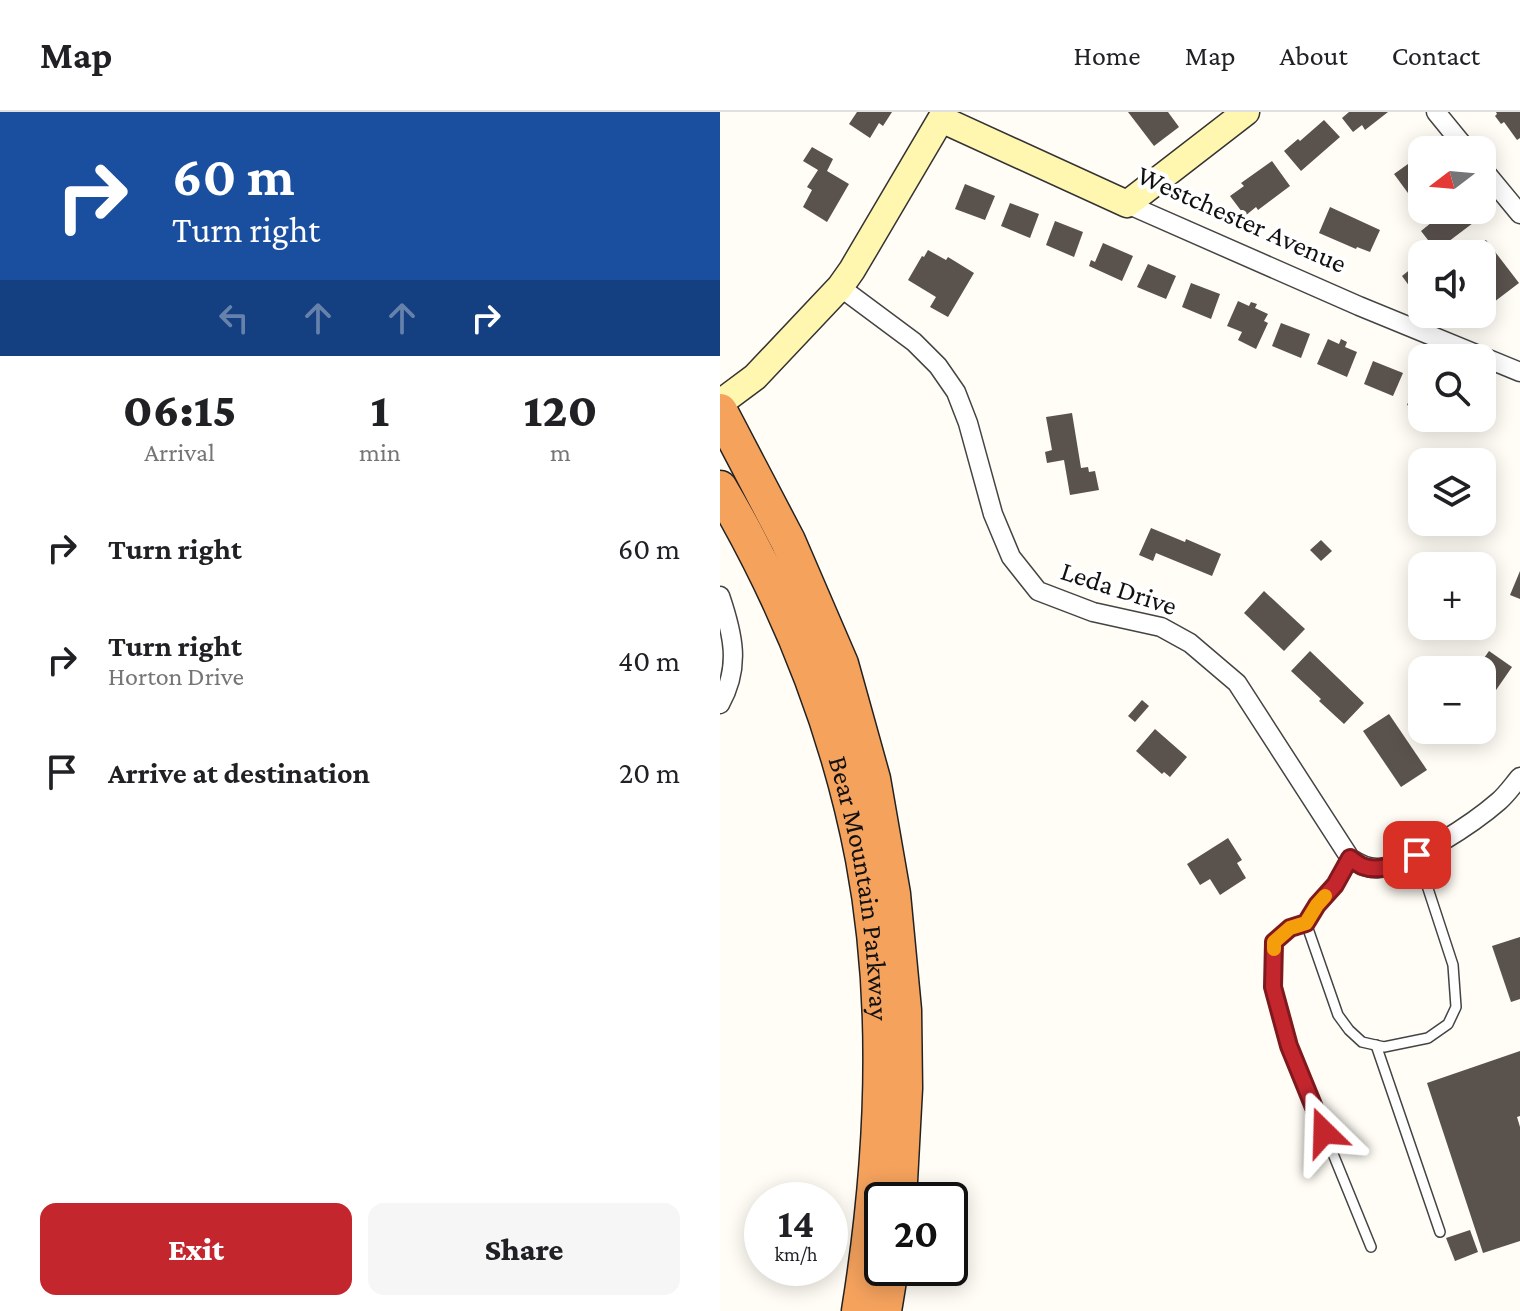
<!DOCTYPE html>
<html lang="en">
<head>
<meta charset="utf-8">
<style>
	:root { --surface:#fff; --page:#f6f6f6; --text:#202124; --muted:#757577; --line:#e0e0e0; --accent:#c4262e }
	body { margin:0; font-family:"Crimson Pro",serif; background:var(--page); color:var(--text); height:100vh; display:flex; flex-direction:column; font-size:30px; white-space:nowrap }
	* { box-sizing:border-box; margin:0 }
	p { font-size:26px; color:var(--muted) }
	.icon { flex:none; width:44px; height:44px; fill:none; stroke:currentColor; stroke-width:2; stroke-linecap:round; stroke-linejoin:round }
	.map { position:relative; flex:1; overflow:hidden }
	.details { display:flex; flex-direction:column; background:var(--surface); width:720px }
	.details>* { flex:none }
	.top-card { background:#1a4fa0; color:#fff; overflow:hidden }
	.needle { width:52px; rotate:254deg }
	.tools { position:absolute; left:688px; top:24px; display:grid; gap:16px }
	.tools a { display:grid; place-items:center; width:88px; height:88px; border-radius:16px; background:var(--surface); box-shadow:0 4px 20px #0003; font-size:40px }
	.speed { position:absolute; left:24px; top:1070px; display:flex; gap:16px; font-size:40px; font-weight:700; text-align:center }
	.speed>* { display:grid; place-content:center; width:104px; height:104px; border-radius:50%; background:var(--surface); box-shadow:0 4px 20px #0003; line-height:1 }
	.speed small { font-size:20px; font-weight:400 }
	.speed .limit { border:4px solid #111; border-radius:12px; background:#fff; color:#111 }
	.pin { position:absolute; display:grid; place-items:center; width:68px; height:68px; color:#fff; margin:-34px; border-radius:16px; box-shadow:0 4px 12px #0006 }
	.me { position:absolute; width:88px; margin:-44px; rotate:338deg; stroke-linejoin:round; filter:drop-shadow(0 0 6px #0008) }
	.turn { display:flex; align-items:center; gap:28px; height:168px; padding:0 40px; font-size:36px }
	.turn .icon { width:104px; height:104px; stroke-width:2.5 }
	.turn b { display:block; font-size:56px; line-height:68px }
	.lanes { display:flex; align-items:center; height:76px; padding:0 40px; background:#0003; justify-content:center; gap:40px; direction:ltr }
	.lanes .off { opacity:.35 }
	.eta { display:flex; justify-content:space-evenly; align-items:center; height:136px; text-align:center }
	.eta b { font-size:48px; font-weight:800; line-height:56px }
	.primary-button { display:flex; gap:16px; margin-top:auto; padding:16px 40px }
	.primary-button a { flex:1; height:92px; border-radius:16px; background:var(--accent); color:#fff; font-size:32px; font-weight:800; line-height:92px; text-align:center }
	.primary-button a+a { background:var(--page); color:var(--text) }
	ul { padding:0; list-style:none }
	li { display:flex; align-items:center; gap:24px; height:112px; padding:0 40px }
	li div { flex:1 }
	li b { display:block; font-size:30px }
	li em { font-style:normal }
	header { display:flex; align-items:center; gap:48px; box-sizing:border-box; height:112px; padding:0 40px; background:var(--surface); border-bottom:2px solid var(--line) }
	header strong { font-size:38px }
	nav { display:flex; gap:44px; margin-inline-start:auto; font-size:28px }
	main { display:flex; flex:1; min-height:0 }
	.map>svg:first-child { display:block }
	.building { fill:#5a524d }
	.lines { fill:none; stroke-linecap:round; stroke-linejoin:round }
	.lane-casing { stroke:#444; stroke-width:12 }
	.street-casing { stroke:#444; stroke-width:21 }
	.secondary-casing { stroke:#333; stroke-width:29 }
	.highway-casing { stroke:#222; stroke-width:37 }
	.lane { stroke:#fff; stroke-width:9 }
	.street { stroke:#fff; stroke-width:18 }
	.secondary { stroke:#fff6b0; stroke-width:26 }
	.highway { stroke:#f5a25d; stroke-width:34 }
	.route-casing { stroke:#7f191e; stroke-width:20 }
	.route { stroke:#c4262e; stroke-width:14 }
	.slow { stroke:#f59e0b; stroke-width:14 }
	.labels { text-anchor:middle; dominant-baseline:central; stroke-width:8; stroke-linejoin:round; paint-order:stroke }
	.street-label { font-size:28px; fill:#111; stroke:#fff }
</style>
</head>
<body>
<header>
<strong>Map</strong>
<nav><a>Home</a><a>Map</a><a>About</a><a>Contact</a></nav>
</header>
<main>
<section class="details">
<div class="top-card">
<div class="turn"><svg class="icon" aria-label="right" viewBox="0 0 24 24"><path d="M7 20v-9h11M14 6l5 5-5 5"/></svg><div><b>60 m</b>Turn right</div></div>
<div class="lanes"><svg class="icon off" aria-label="left" viewBox="0 0 24 24"><path d="M17 20v-9H6M10 6l-5 5 5 5"/></svg><svg class="icon off" aria-label="ahead" viewBox="0 0 24 24"><path d="M12 20V5M6 11l6-6 6 6"/></svg><svg class="icon off" aria-label="ahead" viewBox="0 0 24 24"><path d="M12 20V5M6 11l6-6 6 6"/></svg><svg class="icon" aria-label="right" viewBox="0 0 24 24"><path d="M7 20v-9h11M14 6l5 5-5 5"/></svg></div>
</div>
<div class="eta">
<div><b>06:15</b><p>Arrival</p></div>
<div><b>1</b><p>min</p></div>
<div><b>120</b><p>m</p></div>
</div>
<ul>
<li><svg class="icon" aria-label="right" viewBox="0 0 24 24"><path d="M7 20v-9h11M14 6l5 5-5 5"/></svg><div><b>Turn right</b></div><em>60 m</em></li>
<li><svg class="icon" aria-label="right" viewBox="0 0 24 24"><path d="M7 20v-9h11M14 6l5 5-5 5"/></svg><div><b>Turn right</b><p>Horton Drive</p></div><em>40 m</em></li>
<li><svg class="icon" aria-label="arrive" viewBox="0 0 24 24"><path d="M6 21V4h12l-3 4 3 4H6"/></svg><div><b>Arrive at destination</b></div><em>20 m</em></li>
</ul>
<div class="primary-button"><a>Exit</a><a>Share</a></div>
</section>
<div class="map">
<svg width="800" height="1199" viewBox="0 0 800 1199">
	<rect width="100%" height="100%" fill="#fffdf5"/>
	<g class="building">
		<path d="M137 0H172L163 14 159 11 150 26 129 12Z"/>
		<path d="M408 0H448L459 15 434 34Z"/>
		<path d="M629 0H668L645 18 642 13 633 20 622 6Z"/>
		<path d="M776 0H800V26L797 28 784 10 781 12 775 4 777 2Z"/>
		<path d="M604 8 620 25 581 59 564 39 578 27 580 29Z"/>
		<path d="M92 35 113 47 107 59 129 72 107 110 83 95 92 78 87 75 98 58 83 49Z"/>
		<path d="M702 45V94L699 96 674 62 695 47 697 49Z"/>
		<path d="M552 49 570 74 538 98 536 95 525 104 510 84 524 74 521 71Z"/>
		<path d="M245 72 275 84 265 108 235 97Z"/>
		<path d="M290 91 319 102 310 126 281 114Z"/>
		<path d="M610 95 660 118 650 140 637 135 636 137 599 121Z"/>
		<path d="M727 98H743L753 111 712 142 704 131 708 128 701 119Z"/>
		<path d="M335 109 363 120 354 145 326 133Z"/>
		<path d="M766 128 799 171 774 190 762 174V142H747Z"/>
		<path d="M383 131 413 144 402 169 369 154 371 148 375 150Z"/>
		<path d="M208 138 226 148 228 145 254 161 228 205 210 195 216 185 188 168 202 144 204 145Z"/>
		<path d="M428 152 456 164 446 187 417 175Z"/>
		<path d="M697 152 702 158V165L690 175 682 164Z"/>
		<path d="M471 171 500 182 491 207 462 195Z"/>
		<path d="M518 189 529 194 531 190 537 192 535 196 548 202 544 209 548 211 536 237 518 228 522 220 507 214Z"/>
		<path d="M561 211 590 222 581 246 552 234Z"/>
		<path d="M608 227 619 232 621 227 627 230 625 235 637 240 627 265 597 252Z"/>
		<path d="M653 249 683 261 673 284 644 272Z"/>
		<path d="M697 270 702 272V300L687 293Z"/>
		<path d="M352 301 361 356 368 355 369 360 375 359 379 378 350 383 344 348 327 351 325 340 332 338 326 305Z"/>
		<path d="M698 306H721L717 315Z"/>
		<path d="M431 416 465 430 466 427 501 442 492 464 436 441 433 449 419 443Z"/>
		<path d="M601 428 612 439 601 449 590 438Z"/>
		<path d="M800 459V487L790 483Z"/>
		<path d="M544 479 585 517 564 539 524 501Z"/>
		<path d="M590 539 644 591 624 612 599 589 601 587 571 559Z"/>
		<path d="M769 539 792 555 765 594 762 592V558H740L747 549 757 556Z"/>
		<path d="M422 588 429 594 415 610 408 604Z"/>
		<path d="M669 602 707 658 681 675 643 619Z"/>
		<path d="M435 617 467 645 450 665 444 660 442 662 416 639Z"/>
		<path d="M508 726 522 748 517 751 526 766 500 783 490 767 480 773 467 752Z"/>
		<path d="M800 825V887L791 890 772 834Z"/>
		<path d="M800 939V1004L797 1005 800 1015V1129L763 1141 707 971Z"/>
		<path d="M750 1118 758 1140 735 1149 726 1126Z"/>
	</g>
	<g class="lines">
		<defs>
			<g id="lane">
				<path d="M586 811 597 793 615 773 630 746"/>
				<path d="M656 933 720 1120"/>
				<path d="M651 1135 569 934 553 875 554 830 570 816 586 811 618 903 629 918 642 930 664 935 708 926 728 912 736 895 733 853 697 743"/>
			</g>
			<g id="street">
				<path d="M716 0 747 38"/>
				<path d="M762 56 800 102"/>
				<path d="M407 92 639 194 800 260"/>
				<path d="M120 175 194 230 218 254 236 280 248 311 273 402 291 445 318 479 373 500 441 515 470 531 517 571 630 746C639 752 648 757 659 756 690 754 755 710 779 689 787 682 793 673 800 665"/>
				<path d="M0 484C13 522 21 555 0 592"/>
			</g>
			<path id="secondary" d="M0 291 35 265 120 175 132 158 221 7 407 92 526 0"/>
			<g id="highway">
				<path d="M0 299 68 429 121 552 153 667 173 782 184 898 185 976 179 1088"/>
				<path id="s1" d="M0 376C67 490 118 617 143 747 171 896 163 1050 139 1199"/>
				<path d="M164 1199 171 1156"/>
			</g>
		</defs>
		<use href="#lane" class="lane-casing"/>
		<use href="#street" class="street-casing"/>
		<use href="#secondary" class="secondary-casing"/>
		<use href="#highway" class="highway-casing"/>
		<use href="#lane" class="lane"/>
		<use href="#street" class="street"/>
		<use href="#secondary" class="secondary"/>
		<use href="#highway" class="highway"/>
	</g>
	<g class="lines">
		<defs>
			<path id="route" d="M604 1020 569 934 553 875 554 830 570 816 586 811 597 793 615 773 630 746C634 749 638 752 642 754 659 761 682 751 697 743"/>
		</defs>
		<use href="#route" class="route-casing"/>
		<use href="#route" class="route"/>
		<path class="slow" d="M554 837V830L570 816 586 811 597 793 605 784"/>
	</g>
	<g class="labels">
		<g class="street-label">
			<text transform="translate(522 107) rotate(24)">Westchester Avenue</text>
			<text transform="translate(399 476) rotate(18)">Leda Drive</text>
			<text stroke="none"><textPath href="#s1" startOffset="428">Bear Mountain Parkway</textPath></text>
		</g>
	</g>
</svg>
<div class="tools">
<a><svg class="needle" viewBox="-14 -14 28 28"><path d="M0-13l5 13h-10z" fill="#e53935"/><path d="M0 13l5-13h-10z" fill="#757577"/></svg></a>
<a><svg class="icon" aria-label="sound" viewBox="0 0 24 24"><path d="M4 9h4l5-4v14l-5-4H4zM17 9q2 3 0 6"/></svg></a>
<a><svg class="icon" aria-label="search" viewBox="0 0 24 24"><circle cx="10" cy="10" r="6"/><path d="M15 15l6 6"/></svg></a>
<a><svg class="icon" aria-label="layers" viewBox="0 0 24 24"><path d="M12 4l9 5-9 5-9-5zM3 14l9 5 9-5"/></svg></a>
<a>+</a>
<a>−</a>
</div>
<div class="speed"><div>14<small>km/h</small></div><div class="limit">20</div></div>
<div class="pin" style="left:697px;top:743px;background:#d93025"><svg class="icon" aria-label="arrive" viewBox="0 0 24 24"><path d="M6 21V4h12l-3 4 3 4H6"/></svg></div>
<svg class="me" style="left:604px;top:1020px" viewBox="-20 -20 40 40"><path d="M0-17L14 15 0 8-14 15z" fill="#c4262e" stroke="#fff" stroke-width="4"/></svg>
</div>
</main>
</body>
</html>
